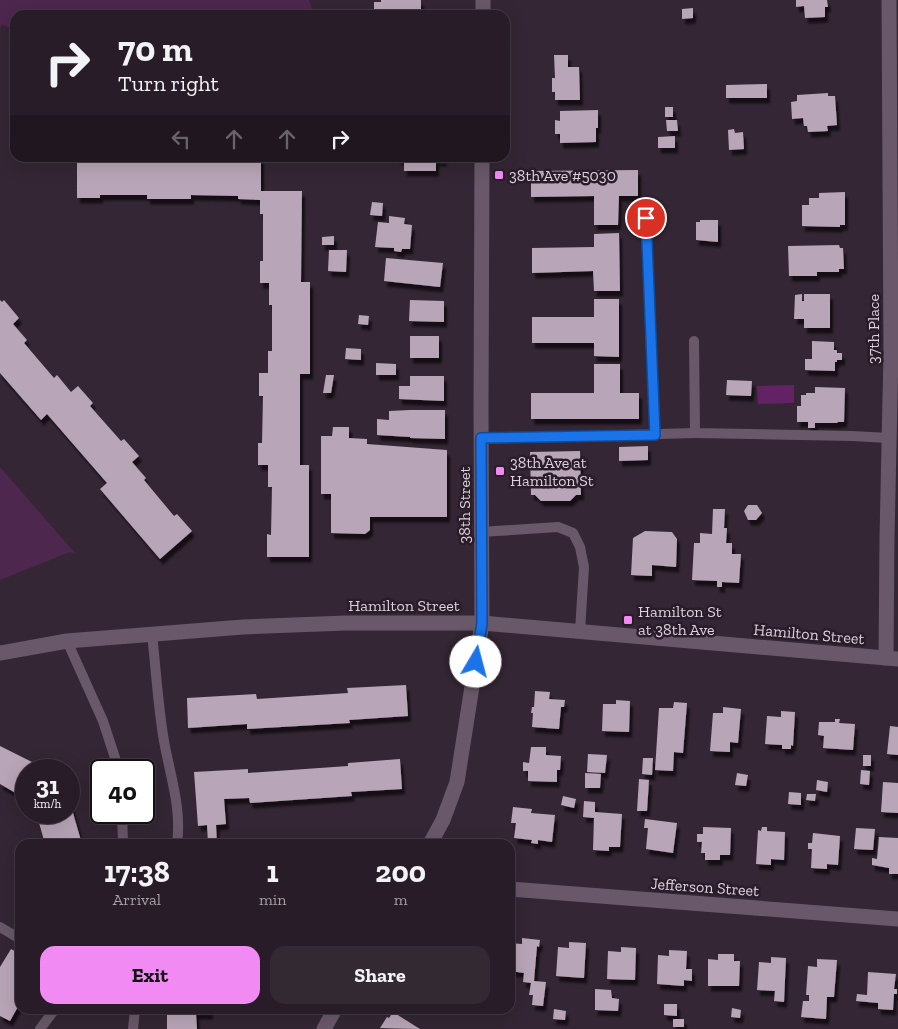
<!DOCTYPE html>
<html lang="en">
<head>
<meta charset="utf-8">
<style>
	:root { --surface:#271c27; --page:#332933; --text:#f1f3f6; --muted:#a4a1a7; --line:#433a44; --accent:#f28af3 }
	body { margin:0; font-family:"Zilla Slab",serif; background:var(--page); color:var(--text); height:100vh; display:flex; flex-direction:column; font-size:19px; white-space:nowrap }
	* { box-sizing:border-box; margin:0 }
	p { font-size:16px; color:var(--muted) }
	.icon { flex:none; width:28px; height:28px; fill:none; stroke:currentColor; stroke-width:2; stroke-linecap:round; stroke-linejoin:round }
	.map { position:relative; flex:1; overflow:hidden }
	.panel { position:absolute; left:15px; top:839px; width:500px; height:175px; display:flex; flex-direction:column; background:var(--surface); border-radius:15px; box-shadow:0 5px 20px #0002,0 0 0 1px var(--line) }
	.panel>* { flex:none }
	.top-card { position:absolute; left:10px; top:10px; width:500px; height:152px; border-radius:15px; box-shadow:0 5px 20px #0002,0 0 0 1px var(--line); background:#271c27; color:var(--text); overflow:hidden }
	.speed { position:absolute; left:15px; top:759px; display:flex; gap:10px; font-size:25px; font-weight:700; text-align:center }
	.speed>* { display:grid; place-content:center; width:65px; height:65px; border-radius:50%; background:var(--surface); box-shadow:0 5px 20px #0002,0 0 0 1px var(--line); line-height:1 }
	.speed small { font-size:12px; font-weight:400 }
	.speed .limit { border:2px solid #111; border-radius:8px; background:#fff; color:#111 }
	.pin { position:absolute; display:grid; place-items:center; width:42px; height:42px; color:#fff; margin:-21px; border:2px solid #fff; border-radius:50%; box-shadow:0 1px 5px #0007 }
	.me { position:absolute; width:55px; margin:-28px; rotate:8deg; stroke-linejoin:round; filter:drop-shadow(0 0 4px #0008) }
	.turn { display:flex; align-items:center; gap:18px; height:105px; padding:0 25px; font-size:22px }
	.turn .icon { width:65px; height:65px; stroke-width:2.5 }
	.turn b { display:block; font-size:35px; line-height:42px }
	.lanes { display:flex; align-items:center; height:48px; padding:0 25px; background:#0003; justify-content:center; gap:25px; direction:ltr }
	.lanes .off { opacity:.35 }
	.eta { display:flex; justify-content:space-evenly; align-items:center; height:85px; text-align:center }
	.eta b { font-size:30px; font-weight:700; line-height:35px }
	.action { display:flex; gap:10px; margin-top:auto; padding:10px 25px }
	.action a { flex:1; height:58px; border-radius:15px; background:var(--accent); color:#111; font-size:20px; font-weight:700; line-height:58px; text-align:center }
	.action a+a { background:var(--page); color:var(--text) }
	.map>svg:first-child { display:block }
	.green { fill:#4d274d }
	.water { fill:#632264 }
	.building { fill:#b8a5b7; filter:url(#shadow) }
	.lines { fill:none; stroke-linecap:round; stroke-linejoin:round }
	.lane { stroke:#695869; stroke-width:10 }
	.street { stroke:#695869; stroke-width:15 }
	.secondary { stroke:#695869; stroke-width:15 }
	.route-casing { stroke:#114b97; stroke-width:12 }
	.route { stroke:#1a73e8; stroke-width:9 }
	.poi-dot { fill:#f28af3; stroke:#2a1c2a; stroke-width:2 }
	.labels { text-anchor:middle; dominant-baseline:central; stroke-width:5; stroke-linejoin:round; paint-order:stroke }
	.poi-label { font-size:16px; fill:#dcd2db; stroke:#2a1c2a; text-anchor:start }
	.street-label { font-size:16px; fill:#dcd2db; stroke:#2a1c2a }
</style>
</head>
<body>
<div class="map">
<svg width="898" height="1029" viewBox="0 0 898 1029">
	<defs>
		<filter id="shadow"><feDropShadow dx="3" dy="5.5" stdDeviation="1" flood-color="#0009"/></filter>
	</defs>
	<rect width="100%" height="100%" fill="#342634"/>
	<g class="green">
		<path d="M0 0H309L314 15H15V29L2 25 0 28Z"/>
		<path d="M0 467 75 553 70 552 0 580Z"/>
	</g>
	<path class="water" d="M794 385V403L758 404 757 386Z"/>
	<g class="building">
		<path d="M381 0H421V15H374V2H381Z"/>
		<path d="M796 0H827L828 7H825V17L805 18 804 6 796 7Z"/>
		<path d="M693 8V18L682 19V9Z"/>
		<path d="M554 55H568V67H579L580 100H555V92H552V78H555Z"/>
		<path d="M767 84V98H726V85Z"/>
		<path d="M828 93V96H835L837 125 827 126 828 131 808 132 807 126H804L803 118 792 119 791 102 797 101V95Z"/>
		<rect x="665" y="107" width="8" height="10"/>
		<path d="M598 110V128H596V142L560 143V134H555V120L560 121V111Z"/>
		<path d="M666 120H677L678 131H667Z"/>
		<path d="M734 129 735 133 743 132 744 149 729 150 728 130Z"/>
		<path d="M675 136V148H658V137Z"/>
		<path d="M77 158H261V191H302L301 282H310V374H300V465H309V557H267V534L271 535 272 487H268V465H258V443H262L263 396H259V373H268V351H272V305H269V283H260V261H263V214H260V200L238 199V196L191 195V199H147V195H100V198H77Z"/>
		<path d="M398 158H444V161H436V171H404V160H398Z"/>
		<path d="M638 170V196H619L618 225H594V196L531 197V171Z"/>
		<path d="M845 192V225H840V227L802 226V205H809V198H819V193Z"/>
		<path d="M372 202 383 203 382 216 370 215Z"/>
		<path d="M389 216 405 218 404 224 412 225 410 249H402L401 252 394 251V248L375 247 378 222 389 223Z"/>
		<path d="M700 220H718V242L696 240V222H700Z"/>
		<path d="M619 233 620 291H594L593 271 532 273V248L594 247V234Z"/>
		<path d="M334 236V245H322V237Z"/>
		<path d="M839 245 840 248H843L844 269H839V272H817V276H789L788 246Z"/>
		<path d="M329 250H347L346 272 328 271Z"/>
		<path d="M386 258 443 263 440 287 384 281Z"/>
		<path d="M802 294V301H804V294H830V328H804V319H794L795 295Z"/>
		<path d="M594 299H619V357L594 356V343H532V317H594Z"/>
		<path d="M0 300 2 302 4 300 19 318 13 324 27 340 24 343 54 378 57 375 71 392 78 386 93 403 90 406 121 441 124 439 139 456 132 462 146 478 144 480 174 516 177 514 192 531 160 559 100 489 107 483 47 414 41 420 0 373Z"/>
		<path d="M410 300 444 301V322L409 321Z"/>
		<path d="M359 315 369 316 368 325 358 324Z"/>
		<rect x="410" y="336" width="29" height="22"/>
		<path d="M812 341 834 342V350H837V353H842V360H837V362H835V371L805 370V359H812Z"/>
		<path d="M346 348 361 349V360L345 359Z"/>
		<path d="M376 363 396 364V375H376Z"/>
		<path d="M594 364H620V393H639V419H531V393H594Z"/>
		<path d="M326 375H334L331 393H323Z"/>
		<path d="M410 376H444V401L399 399V386H410Z"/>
		<path d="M727 380 752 381 751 396 726 395Z"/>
		<path d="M815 387 845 388 844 422H838L837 423H815V428H808V422H797V406H801V395H806V393H815Z"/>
		<path d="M410 410H445V439L410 438V437L377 435V419L389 420V411Z"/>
		<path d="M333 427H349V438L367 439V444L447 450V517H370V530L365 534 331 533V494H321V436H332Z"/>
		<path d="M648 446V460L619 461V447Z"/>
		<path d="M580 451 581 495H576L570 501H541L535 495H531L530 452Z"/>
		<path d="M748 505H757L762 513 756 520H748L744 511Z"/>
		<path d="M713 509H725L724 528H727L726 543H732V554H741L739 583 722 582V587H717V581L692 580 694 543H700V533L712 534Z"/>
		<path d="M645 531 672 532 677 539 676 567 652 565V576L631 575 633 538Z"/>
		<path d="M406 685 408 716 349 720 350 723 247 729V724L188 728 187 698 256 694 257 699 348 693 347 688Z"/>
		<path d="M535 691 550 692 549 699 565 700 564 707H561L559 729 532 727 533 713H531L532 707H534Z"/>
		<path d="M616 700 630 701 629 732 602 731 603 704H616Z"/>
		<path d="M674 702 687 703 683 753 674 752 673 771 655 770 659 708H673Z"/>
		<path d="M723 707 741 709 738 743 730 742V752L710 751 713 713H723Z"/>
		<path d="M781 711 795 712 793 746 791 745V749H782V745L765 744 767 716 781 717Z"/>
		<path d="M835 719H840L839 723 855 724 853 750 823 748 824 736 818 735 819 722H835Z"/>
		<path d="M890 726 898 727V755L887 754Z"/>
		<path d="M0 746 48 770H26V799L0 784Z"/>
		<path d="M531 747H546V755L561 756 560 770H557V782L528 781V771H523V762L529 763Z"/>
		<path d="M588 754 607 755 605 773 587 772Z"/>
		<rect x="863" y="755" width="8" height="11"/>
		<path d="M643 758H653L652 775 642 774Z"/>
		<path d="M400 759 402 789 351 792 352 796 250 803 249 798 224 799 226 824 216 825 217 844H208L207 825 198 826 194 772 248 769V773L348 766V763Z"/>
		<path d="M861 770 870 771 869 785 860 784Z"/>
		<path d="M585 773 601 774 600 788H585Z"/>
		<path d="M737 773 748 775 746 786 735 785Z"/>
		<path d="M639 779 649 780 647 811H637Z"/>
		<path d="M817 780 828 782 827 792 816 790Z"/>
		<path d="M883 782 898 783V813L881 812Z"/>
		<path d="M789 792 801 793V805L788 804Z"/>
		<path d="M807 794H816L815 801 806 800Z"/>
		<path d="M563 796 576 799 574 808 561 805Z"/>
		<path d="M69 799 82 844H45L36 812H69Z"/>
		<path d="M584 801 595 802V812L622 814 620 847H609V851L593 850 594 818 583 817Z"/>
		<path d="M513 807 532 809 531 813 555 815 552 842 538 840V844L531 843 532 840 514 838 516 823H511Z"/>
		<path d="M645 819 677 823 673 853 646 849 648 828H644Z"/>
		<path d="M703 827 731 828 730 855H720V860H705V853H701L702 842H697V834H703Z"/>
		<path d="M762 827H767V831L785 832 784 860 771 859V865L756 864 758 830 761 831Z"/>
		<path d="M856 828 875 829 873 850 854 849Z"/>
		<path d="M813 833 840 836 838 865 827 864V869L811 868 812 849H808V843H812Z"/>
		<path d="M879 837 898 838V874H889V868L872 865V858L877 859Z"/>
		<path d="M522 938 540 940 539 947 537 946 534 981 546 982 543 1006 532 1005 533 995H529L531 983 523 982 524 973 510 971V943L522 944Z"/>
		<path d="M569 942 586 943 584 978 556 976 558 947 569 948Z"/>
		<path d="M621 947 636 948 635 980 607 979 608 951 621 952Z"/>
		<path d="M11 949 20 954V1003L10 1021 0 1016V967Z"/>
		<path d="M669 950 687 951 686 969H692V981L684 980V986L657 984 658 955 669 956Z"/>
		<path d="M718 954H734V961H740L739 986H708V959L718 960Z"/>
		<path d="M771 957 786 958 784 1002 774 1001 775 991 757 990 759 962 771 963Z"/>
		<path d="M817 959 837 960 834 997H827L826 1019 801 1017 803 1001H809V995H806L808 966 817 967Z"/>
		<path d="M868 972 896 974 894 989H897V994H894L893 1010 878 1009V1003L856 1001 857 994 867 995Z"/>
		<path d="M595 989 611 990 612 998 619 999 618 1011 595 1010Z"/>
		<path d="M664 1004H677V1016L664 1015Z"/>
		<path d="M732 1008 741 1010 740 1018 731 1017Z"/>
		<path d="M181 1009H210V1014H196L197 1029H167V1015L182 1014Z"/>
		<path d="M554 1009 566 1011 565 1020 553 1019Z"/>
		<path d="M393 1012 420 1029 380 1028 387 1017 389 1018Z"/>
		<rect x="673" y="1019" width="11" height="8"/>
	</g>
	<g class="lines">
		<g class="lane">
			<path d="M646 218 655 435"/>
			<path d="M694 341 695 433 852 436 889 438"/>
			<path d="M481 439 695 433"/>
			<path d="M481 532 558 527 573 533 580 547 584 567 580 631"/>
			<path d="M152 634C156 670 158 706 164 741 170 775 182 809 177 844"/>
			<path d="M67 641 103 721 119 770"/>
			<path d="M122 812 123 844"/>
			<path d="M0 927 20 939"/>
			<path d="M40 1029 55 1009"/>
			<path d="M133 1029 135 1009"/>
		</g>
		<g class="street">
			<path d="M886 658 887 538 891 353 889 0"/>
			<path d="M510 889 898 919"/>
		</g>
		<g class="secondary">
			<path d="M483 0V15"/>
			<path d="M0 653 67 641 243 627 346 623H482L898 659"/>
			<path d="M430 844 443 820 457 782 482 623 481 408 482 158"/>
			<path d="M324 1029 335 1009"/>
		</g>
	</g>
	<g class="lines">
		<defs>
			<path id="route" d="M476 662 482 623 481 438 655 435 646 218"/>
		</defs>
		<use href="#route" class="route-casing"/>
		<use href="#route" class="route"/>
	</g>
	<g class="poi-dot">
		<rect x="494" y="170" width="10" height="10" rx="2.5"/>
		<rect x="495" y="466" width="10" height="10" rx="2.5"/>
		<rect x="623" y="615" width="10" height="10" rx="2.5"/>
	</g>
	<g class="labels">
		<g class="poi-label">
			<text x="509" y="175">38th Ave #5030</text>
			<text x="510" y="462">38th Ave at<tspan x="510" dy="18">Hamilton St</tspan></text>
			<text x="638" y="611">Hamilton St<tspan x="638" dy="18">at 38th Ave</tspan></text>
		</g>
		<g class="street-label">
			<text transform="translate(873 329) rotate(-90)">37th Place</text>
			<text transform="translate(464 505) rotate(-90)">38th Street</text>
			<text x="404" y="605">Hamilton Street</text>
			<text transform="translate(809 634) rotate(5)">Hamilton Street</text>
			<text transform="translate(705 887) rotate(4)">Jefferson Street</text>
		</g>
	</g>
</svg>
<div class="speed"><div>31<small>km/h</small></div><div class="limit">40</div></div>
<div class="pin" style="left:646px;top:218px;background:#d93025"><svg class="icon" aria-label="arrive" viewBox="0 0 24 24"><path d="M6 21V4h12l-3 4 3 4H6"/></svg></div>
<svg class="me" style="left:476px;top:662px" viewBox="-20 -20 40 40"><circle r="19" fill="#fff"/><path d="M0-13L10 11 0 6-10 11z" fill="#1a73e8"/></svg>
<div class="top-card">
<div class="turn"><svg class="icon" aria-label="right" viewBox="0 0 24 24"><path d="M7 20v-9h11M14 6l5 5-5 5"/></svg><div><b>70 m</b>Turn right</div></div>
<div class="lanes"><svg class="icon off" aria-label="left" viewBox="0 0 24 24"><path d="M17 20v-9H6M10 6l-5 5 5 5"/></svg><svg class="icon off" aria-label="ahead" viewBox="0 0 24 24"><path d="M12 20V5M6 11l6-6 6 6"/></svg><svg class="icon off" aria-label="ahead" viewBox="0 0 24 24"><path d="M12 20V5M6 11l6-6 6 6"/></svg><svg class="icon" aria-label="right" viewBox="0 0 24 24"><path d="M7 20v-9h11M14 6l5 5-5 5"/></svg></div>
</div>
<section class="panel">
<div class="eta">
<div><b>17:38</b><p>Arrival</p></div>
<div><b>1</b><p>min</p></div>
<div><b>200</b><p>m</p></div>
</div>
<div class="action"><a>Exit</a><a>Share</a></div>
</section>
</div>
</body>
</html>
